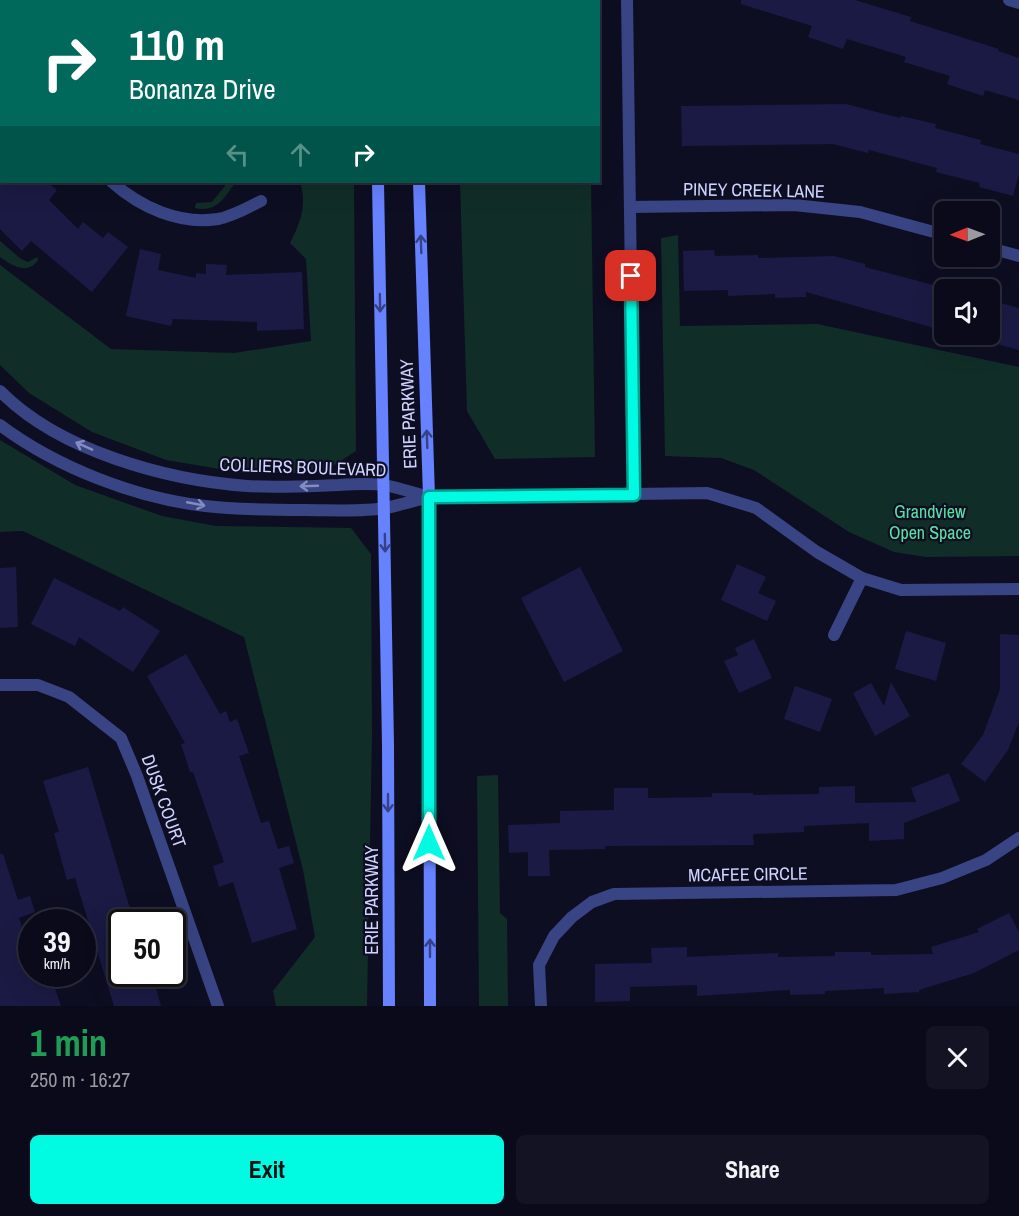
<!DOCTYPE html>
<html lang="en">
<head>
<meta charset="utf-8">
<style>
	:root { --surface:#0a0a1a; --page:#131323; --text:#f1f3f6; --muted:#999aa2; --line:#2a2b39; --accent:#00fbe2 }
	body { margin:0; font-family:"Archivo Narrow",sans-serif; background:var(--page); color:var(--text); height:100vh; display:flex; flex-direction:column; font-size:22px; white-space:nowrap }
	* { box-sizing:border-box; margin:0 }
	p { font-size:20px; color:var(--muted) }
	.icon { flex:none; width:33px; height:33px; fill:none; stroke:currentColor; stroke-width:2; stroke-linecap:round; stroke-linejoin:round }
	.map { position:relative; height:1006px; overflow:hidden }
	.drawer { display:flex; flex-direction:column; background:var(--surface); flex:1 }
	.drawer>* { flex:none }
	.top-card { position:absolute; left:0px; top:0px; width:600px; height:183px; box-shadow:0 6px 24px #0002,0 0 0 2px var(--line); background:#00695c; color:#fff; overflow:hidden }
	.needle { width:39px; rotate:269deg }
	.controls { position:absolute; left:934px; top:201px; display:grid; gap:12px }
	.controls a { display:grid; place-items:center; width:66px; height:66px; border-radius:9px; background:var(--surface); box-shadow:0 6px 24px #0002,0 0 0 2px var(--line); font-size:30px }
	.speed { position:absolute; left:18px; top:909px; display:flex; gap:12px; font-size:30px; font-weight:700; text-align:center }
	.speed>* { display:grid; place-content:center; width:78px; height:78px; border-radius:50%; background:var(--surface); box-shadow:0 6px 24px #0002,0 0 0 2px var(--line); line-height:1 }
	.speed small { font-size:15px; font-weight:400 }
	.speed .limit { border:3px solid #111; border-radius:9px; background:#fff; color:#111 }
	.pin { position:absolute; display:grid; place-items:center; width:51px; height:51px; color:#fff; margin:-26px; border-radius:12px; box-shadow:0 3px 9px #0006 }
	.me { position:absolute; width:66px; margin:-33px; rotate:0deg; stroke-linejoin:round; filter:drop-shadow(0 0 4px #0008) }
	.turn { display:flex; align-items:center; gap:21px; height:126px; padding:0 30px; font-size:27px }
	.turn .icon { width:78px; height:78px; stroke-width:2.5 }
	.turn b { display:block; font-size:42px; line-height:51px }
	.lanes { display:flex; align-items:center; height:57px; padding:0 30px; background:#0003; justify-content:center; gap:30px; direction:ltr }
	.lanes .off { opacity:.35 }
	.round { display:grid; place-items:center; flex:none; width:63px; height:63px; border-radius:9px; background:var(--page) }
	.headline { display:flex; align-items:center; justify-content:space-between; height:102px; padding:0 30px }
	h1 { font-size:36px; font-weight:700; line-height:45px; color:#1e9e55 }
	.primary-button { display:flex; gap:12px; margin-top:auto; padding:12px 30px }
	.primary-button a { flex:1; height:69px; border-radius:9px; background:var(--accent); color:#111; font-size:24px; font-weight:700; line-height:69px; text-align:center }
	.primary-button a+a { background:var(--page); color:var(--text) }
	.map>svg:first-child { display:block }
	.green { fill:#112d27 }
	.building { fill:#1a1a44 }
	.lines { fill:none; stroke-linecap:round; stroke-linejoin:round }
	.minor { stroke:#384483; stroke-width:12 }
	.tertiary { stroke:#384483; stroke-width:12 }
	.secondary { stroke:#6782ff; stroke-width:12 }
	.oneway { stroke:#364286 }
	.oneway2 { stroke:#848cc1 }
	.route-casing { stroke:#00a393; stroke-width:15 }
	.route { stroke:#00fbe2; stroke-width:10 }
	.labels { text-anchor:middle; dominant-baseline:central; stroke-width:4.5; stroke-linejoin:round; paint-order:stroke }
	.street-label { font-size:18px; fill:#d0d4ff; stroke:#0e0e23 }
	.park-label { font-size:18px; fill:#5be0a4; stroke:#0e0e23 }
</style>
</head>
<body>
<div class="map">
<svg width="1019" height="1006" viewBox="0 0 1019 1006">
	<rect width="100%" height="100%" fill="#0e0e23"/>
	<g class="green">
		<path d="M228 182H236C224 197 218 213 195 208L196 203 212 202Z"/>
		<path d="M300 182H354L356 451 322 473H244L166 460 92 432 29 393 0 365V265L111 349 234 353 311 341 306 259 290 243C301 221 307 205 300 182Z"/>
		<path d="M460 182H591L595 457 495 459 467 411Z"/>
		<path d="M678 235 680 326 817 324 1019 367V556L926 557 894 552 849 532 754 470 721 458 665 456 661 238Z"/>
		<path d="M0 241 21 259 28 262 37 257 38 260C28 275 12 266 0 257Z"/>
		<path d="M0 440 75 485 162 516 216 526 351 528 371 554 372 735 367 1006H276L273 991 315 937 303 870 244 637 23 531 0 532Z"/>
		<path d="M498 775 500 913 507 919 508 1006H479L477 776Z"/>
	</g>
	<g class="building">
		<path d="M741 0H855L911 17 910 21 999 49 998 51 1019 58V100L985 90 983 96 947 84 950 76 904 62 906 57 847 39 843 49 808 37 812 26 741 4Z"/>
		<path d="M846 104 900 118 901 116 936 124 935 128 981 140 980 144 1019 154V174L1013 196 979 187 980 183 936 172 937 168 869 150 868 153 833 144 682 146 681 106Z"/>
		<path d="M0 182H47L57 190 49 200 78 229 83 222 103 238 108 232 128 247 92 292 31 241 22 251 0 229Z"/>
		<path d="M140 249 161 254 158 270 196 278V273L206 274V264L227 265 226 275 302 272 304 329 257 331V322L173 319 171 326 126 316Z"/>
		<path d="M714 250 715 256 758 255V258L834 256 865 264V267L945 288V331L806 292V297L775 298V294L728 296V290L684 291 683 251Z"/>
		<path d="M990 300 1019 308V350L990 342Z"/>
		<path d="M737 564 766 577 758 593 776 601 767 621 721 600Z"/>
		<path d="M16 567 18 627 0 628V568Z"/>
		<path d="M580 567 623 651 564 682 521 598Z"/>
		<path d="M54 578 120 611 123 607 160 631 133 672 79 637 75 646 31 624Z"/>
		<path d="M906 631 946 643 936 681 895 669Z"/>
		<path d="M1000 634 1019 635V722L1008 750 985 782 961 764 983 735 1000 689Z"/>
		<path d="M754 639 772 678 739 693 724 661 738 655 735 648Z"/>
		<path d="M186 654 220 714 226 711 230 722 237 719 249 753 239 756 261 823 269 821 278 849 289 846 294 863 279 868 297 929 252 943 233 882 219 887 213 866 224 862 193 772H190L181 744 185 743 147 676Z"/>
		<path d="M891 682 910 716 875 736 853 693 871 683 884 706Z"/>
		<path d="M795 686 832 699 820 732 784 719Z"/>
		<path d="M88 767 134 922H122V974H152L161 1006H114L75 878 67 880 54 833 59 832 43 781Z"/>
		<path d="M949 773 960 801 904 823V839L869 841V823L804 826V832L753 834 754 845 605 846V849L549 850 550 876H528V852L509 853 508 825 560 823V811L614 810V788H648V798L712 797V793H753V795L819 794V787L855 786V803L916 802 911 788Z"/>
		<path d="M0 854H3L18 900 30 896 35 912 19 918 32 956V974H50L61 1006H0Z"/>
		<path d="M1009 913 1019 932V950L974 973 919 990V992L884 994V988L825 991V994L790 995V990L697 996V985L630 987V1001L595 1002V964L652 963 651 948 687 947V957L778 953V957L835 956V952H871V955L933 954 931 947 979 932 977 929Z"/>
	</g>
	<g class="lines">
		<g class="minor">
			<path d="M627 0 634 495"/>
			<path d="M1009 0 1019 3"/>
			<path d="M0 81 2 82"/>
			<path d="M112 182C140 207 179 225 218 219 233 216 247 208 261 201"/>
			<path d="M630 207 794 205 860 212 945 235"/>
			<path d="M990 248 1019 256"/>
			<path d="M429 497 707 493 756 508 817 552 862 578 901 590 1019 589"/>
			<path d="M834 635 862 578"/>
			<path d="M0 685H38L69 697 121 738 137 776 218 1006"/>
			<path d="M541 1006 539 965 554 936 572 917 592 902 614 894 896 890 942 878 986 860 1019 838"/>
		</g>
		<g class="tertiary">
			<path d="M0 391C59 451 166 480 247 486 278 488 309 486 339 485 354 484 370 483 385 485 399 488 414 493 429 497"/>
			<path d="M0 425C56 467 135 498 205 506 238 510 271 510 305 510 331 510 361 512 386 508 400 505 413 501 426 498"/>
		</g>
		<g class="secondary">
			<path d="M373 0V2"/>
			<path d="M413 0V2"/>
			<path d="M378 182 388 745 389 1006"/>
			<path d="M419 182 429 497 430 1006"/>
		</g>
	</g>
	<defs><path id="oneway-shaft" d="M-6 0H5M1.5-3L5.5 0L1.5 3" fill="none" stroke-width="1.6" stroke-linecap="round" stroke-linejoin="round" transform="scale(1.5)"/></defs>
	<g class="oneway">
		<use href="#oneway-shaft" transform="translate(421 244) rotate(-92)"/>
		<use href="#oneway-shaft" transform="translate(380 303) rotate(89)"/>
		<use href="#oneway-shaft" transform="translate(427 439) rotate(-92)"/>
		<use href="#oneway-shaft" transform="translate(385 543) rotate(89)"/>
		<use href="#oneway-shaft" transform="translate(388 803) rotate(90)"/>
		<use href="#oneway-shaft" transform="translate(430 948) rotate(-90)"/>
	</g>
	<g class="oneway2">
		<use href="#oneway-shaft" transform="translate(84 446) rotate(-156)"/>
		<use href="#oneway-shaft" transform="translate(309 486) rotate(178)"/>
		<use href="#oneway-shaft" transform="translate(196 504) rotate(11)"/>
	</g>
	<g class="lines">
		<defs>
			<path id="route" d="M429 843V497L634 495 631 276"/>
		</defs>
		<use href="#route" class="route-casing"/>
		<use href="#route" class="route"/>
	</g>
	<g class="labels">
		<g class="street-label">
			<text transform="translate(754 190) rotate(1)">PINEY CREEK LANE</text>
			<text transform="translate(408 414) rotate(-92)">ERIE PARKWAY</text>
			<text transform="translate(303 467) rotate(2)">COLLIERS BOULEVARD</text>
			<text transform="translate(164 801) rotate(70)">DUSK COURT</text>
			<text transform="translate(748 874) rotate(-1)">MCAFEE CIRCLE</text>
			<text transform="translate(371 900) rotate(-90)">ERIE PARKWAY</text>
		</g>
		<g class="park-label">
			<text x="930" y="511">Grandview<tspan x="930" dy="21">Open Space</tspan></text>
		</g>
	</g>
</svg>
<div class="controls">
<a><svg class="needle" viewBox="-14 -14 28 28"><path d="M0-13l5 13h-10z" fill="#e53935"/><path d="M0 13l5-13h-10z" fill="#999aa2"/></svg></a>
<a><svg class="icon" aria-label="sound" viewBox="0 0 24 24"><path d="M4 9h4l5-4v14l-5-4H4zM17 9q2 3 0 6"/></svg></a>
</div>
<div class="speed"><div>39<small>km/h</small></div><div class="limit">50</div></div>
<div class="pin" style="left:631px;top:276px;background:#d93025"><svg class="icon" aria-label="arrive" viewBox="0 0 24 24"><path d="M6 21V4h12l-3 4 3 4H6"/></svg></div>
<svg class="me" style="left:429px;top:843px" viewBox="-20 -20 40 40"><path d="M0-17L14 15 0 8-14 15z" fill="#00fbe2" stroke="#fff" stroke-width="4"/></svg>
<div class="top-card">
<div class="turn"><svg class="icon" aria-label="right" viewBox="0 0 24 24"><path d="M7 20v-9h11M14 6l5 5-5 5"/></svg><div><b>110 m</b>Bonanza Drive</div></div>
<div class="lanes"><svg class="icon off" aria-label="left" viewBox="0 0 24 24"><path d="M17 20v-9H6M10 6l-5 5 5 5"/></svg><svg class="icon off" aria-label="ahead" viewBox="0 0 24 24"><path d="M12 20V5M6 11l6-6 6 6"/></svg><svg class="icon" aria-label="right" viewBox="0 0 24 24"><path d="M7 20v-9h11M14 6l5 5-5 5"/></svg></div>
</div>
</div>
<section class="drawer">
<div class="headline"><div><h1>1 min</h1><p>250 m · 16:27</p></div><a class="round"><svg class="icon" aria-label="close" viewBox="0 0 24 24"><path d="M6 6l12 12M18 6L6 18"/></svg></a></div>
<div class="primary-button"><a>Exit</a><a>Share</a></div>
</section>
</body>
</html>
